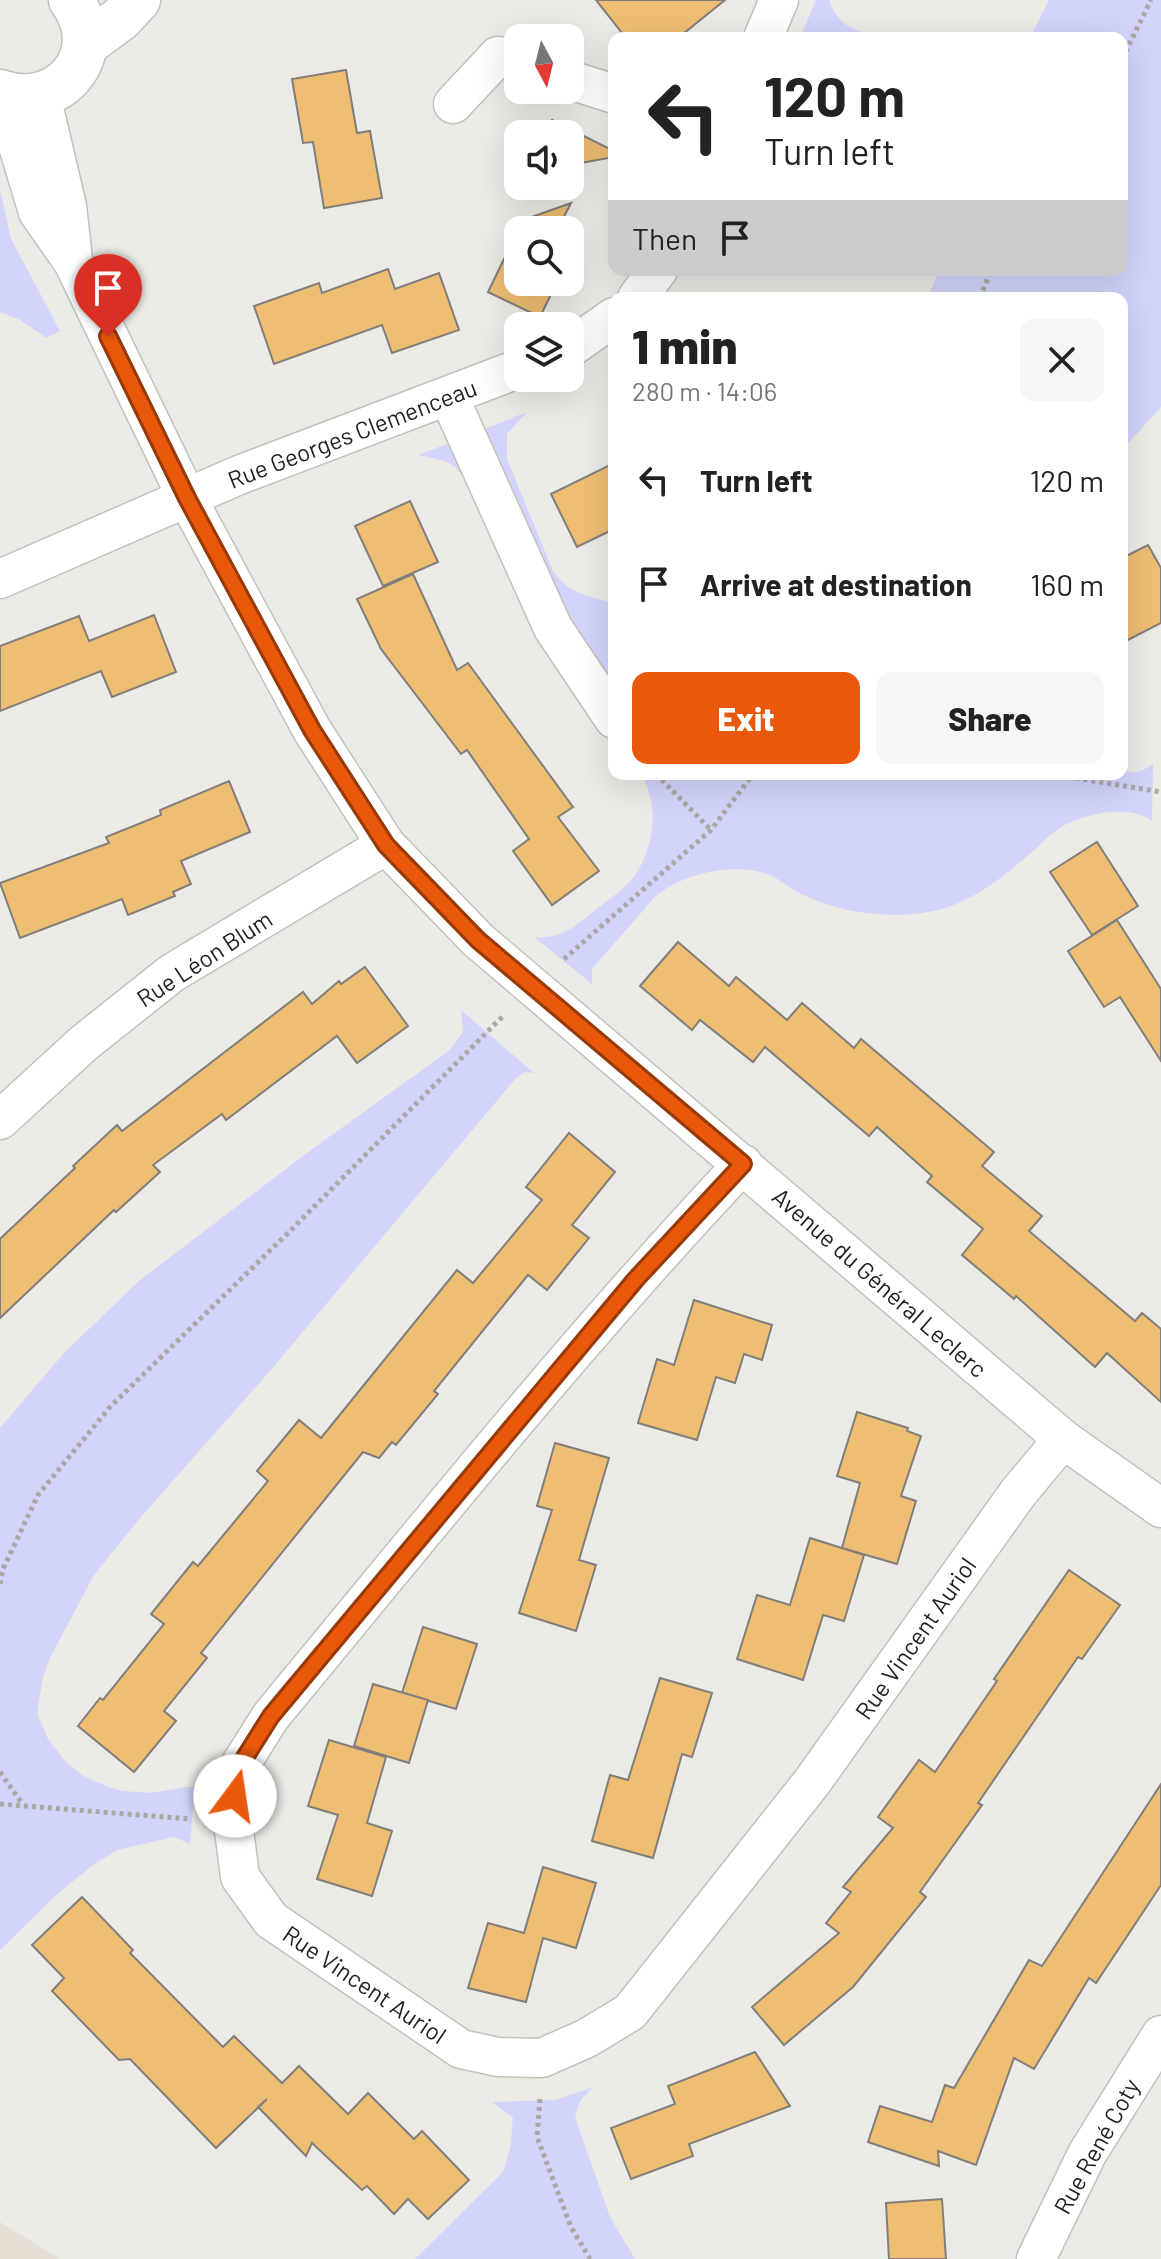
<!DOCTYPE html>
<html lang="en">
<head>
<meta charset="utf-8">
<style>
	:root { --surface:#fff; --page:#f6f6f6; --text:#222; --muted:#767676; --accent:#ea580c }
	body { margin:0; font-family:Barlow,sans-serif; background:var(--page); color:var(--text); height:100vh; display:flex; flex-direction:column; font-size:30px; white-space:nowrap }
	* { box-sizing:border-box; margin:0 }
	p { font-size:26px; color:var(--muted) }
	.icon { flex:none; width:44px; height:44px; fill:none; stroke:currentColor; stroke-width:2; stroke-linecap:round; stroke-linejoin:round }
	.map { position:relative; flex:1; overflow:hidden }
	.panel { position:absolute; left:608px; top:292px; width:520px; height:488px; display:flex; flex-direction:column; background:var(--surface); border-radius:16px; box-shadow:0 8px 32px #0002 }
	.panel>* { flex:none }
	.top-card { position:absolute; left:608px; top:32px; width:520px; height:244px; border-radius:16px; box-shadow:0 8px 32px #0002; background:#fff; color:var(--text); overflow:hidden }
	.needle { width:52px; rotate:173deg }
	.fabs { position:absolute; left:504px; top:24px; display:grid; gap:16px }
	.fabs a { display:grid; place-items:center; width:80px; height:80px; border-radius:16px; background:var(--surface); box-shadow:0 8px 32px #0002; font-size:40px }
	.pin { position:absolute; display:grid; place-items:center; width:68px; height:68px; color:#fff; margin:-82px -34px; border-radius:50% 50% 50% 0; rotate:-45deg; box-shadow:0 0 8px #0007 }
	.pin .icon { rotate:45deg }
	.me { position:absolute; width:88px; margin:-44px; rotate:14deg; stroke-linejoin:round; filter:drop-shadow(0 0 6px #0008) }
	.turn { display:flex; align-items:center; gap:28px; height:168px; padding:0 24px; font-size:36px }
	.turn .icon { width:104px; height:104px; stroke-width:2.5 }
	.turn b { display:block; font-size:56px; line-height:68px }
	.then { display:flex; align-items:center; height:76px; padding:0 24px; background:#0003; gap:16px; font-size:30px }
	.round { display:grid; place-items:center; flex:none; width:84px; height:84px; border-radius:16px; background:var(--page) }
	.headline { display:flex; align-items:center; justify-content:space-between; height:136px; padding:0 24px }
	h1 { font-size:48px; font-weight:800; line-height:60px }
	.action { display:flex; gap:16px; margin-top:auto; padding:16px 24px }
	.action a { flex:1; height:92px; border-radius:16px; background:var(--accent); color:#fff; font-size:32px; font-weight:800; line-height:92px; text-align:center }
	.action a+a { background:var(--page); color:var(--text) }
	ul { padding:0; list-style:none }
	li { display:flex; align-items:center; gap:24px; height:104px; padding:0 24px }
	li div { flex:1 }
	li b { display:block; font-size:30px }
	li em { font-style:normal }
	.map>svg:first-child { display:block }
	.built { fill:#e6ded4 }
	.green { fill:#d2d4fb }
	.building { fill:#edbd72; stroke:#817e7b; stroke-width:2 }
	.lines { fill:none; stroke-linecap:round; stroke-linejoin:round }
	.minor-casing { stroke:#c4c1bd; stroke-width:41 }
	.tertiary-casing { stroke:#c4c1bd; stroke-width:47 }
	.path { stroke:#aba9a5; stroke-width:5; stroke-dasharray:4 4; stroke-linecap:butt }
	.minor { stroke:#fff; stroke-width:38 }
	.tertiary { stroke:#fff; stroke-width:44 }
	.route-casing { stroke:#983908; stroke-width:20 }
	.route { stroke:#ea580c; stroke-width:14 }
	.labels { text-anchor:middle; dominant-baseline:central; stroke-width:6; stroke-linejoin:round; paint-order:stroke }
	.street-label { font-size:24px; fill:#201f1e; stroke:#fff }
</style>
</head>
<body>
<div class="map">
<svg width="1161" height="2259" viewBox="0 0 1161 2259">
	<rect width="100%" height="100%" fill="#eceae5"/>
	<path class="built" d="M0 2222 60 2259H0Z"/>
	<g class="green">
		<path d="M816 0H829C838 27 853 28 877 38H800Z"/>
		<path d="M1049 0H1161V407L1122 450V298H927L940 270H1122V38H1030Z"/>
		<path d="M0 190 11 239 60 331 46 338 20 320 0 312Z"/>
		<path d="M527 412 507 434V459L553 571C568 593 589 597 614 603V733L494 535 464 478 455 467 445 461 419 455Z"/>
		<path d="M1153 763 1152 821C1131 804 1083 813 1060 828 1050 834 1041 844 1032 852 1003 877 968 906 928 912 887 919 841 913 803 895 792 890 783 882 772 876 740 861 689 872 661 892 653 897 647 907 640 914 624 932 608 951 592 969V984L534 937C560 940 575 926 594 911 608 900 626 888 636 874 655 844 659 804 641 774H1122V770C1134 774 1144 772 1153 763Z"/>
		<path d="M461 1010 534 1073 525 1072 516 1078 270 1371 140 1518 94 1575 51 1656 43 1676 37 1713 48 1739 65 1761 82 1775 108 1787 123 1791 150 1793 195 1786 190 1844 174 1837 117 1850 93 1865 56 1895 0 1950V1428L64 1353 140 1280 311 1150 450 1050 463 1032Z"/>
		<path d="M593 2087 580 2101 575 2117 610 2217 635 2259H415L503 2172 510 2148 513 2118 492 2102 555 2100Z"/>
	</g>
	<g class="building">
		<path d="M596 0H725L678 38H626Z"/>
		<path d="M346 70 357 133 370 131 382 198 324 208 313 142 303 143 292 79Z"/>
		<path d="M552 120 614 151V157L570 165V134H545Z"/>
		<path d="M571 203 557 230H518L523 220Z"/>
		<path d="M518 230V282H557L540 317 488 292Z"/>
		<path d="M388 269 395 289 439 273 459 330 392 353 382 325 274 364 254 306 319 283 322 293Z"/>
		<path d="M614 463V529L577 547 551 494Z"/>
		<path d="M410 501 438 562 383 586 355 526Z"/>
		<path d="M1148 545 1161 568V623L1122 643V558Z"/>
		<path d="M413 574 457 670 468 663 573 807 558 817 599 871 552 905 513 851 529 839 467 750 461 754 381 649 357 599Z"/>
		<path d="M154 615 176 672 112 697 101 671 0 711V646L79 616 89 641Z"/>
		<path d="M229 781 250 832 181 861 191 884 173 892 175 896 128 915 122 899 20 938 0 883 109 843 106 837 161 815 160 810Z"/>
		<path d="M1097 842 1138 906 1092 935 1050 872Z"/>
		<path d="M1117 920 1161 989V1061L1120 997 1104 1007 1068 951Z"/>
		<path d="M678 942 729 986 736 977 787 1020 802 1003 854 1048 861 1039 994 1152 982 1166 1042 1216 1029 1231 1135 1321 1142 1313 1161 1329V1402L1107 1353 1095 1367 1016 1296 1014 1299 962 1255 983 1229 927 1182 932 1176 877 1127 869 1136 765 1047 753 1062 700 1020 692 1030 640 986Z"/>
		<path d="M365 967 408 1026 357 1063 337 1036 226 1120 222 1114 153 1165 160 1172 116 1212 114 1210 0 1318V1239L75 1168 73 1166 117 1125 122 1131 303 992 312 1004 339 981 341 984Z"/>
		<path d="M569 1133 615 1172 572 1225 589 1238 547 1290 528 1275 434 1391 438 1394 396 1445 392 1442 379 1458 363 1452 201 1653 207 1658 164 1711 176 1721 134 1772 78 1726 100 1698 103 1700 164 1624 151 1614 193 1562 198 1566 268 1481 257 1471 299 1420 321 1438 457 1270 473 1283 542 1200 526 1187Z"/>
		<path d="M694 1300 772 1325 762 1360 744 1354 735 1383 716 1377 697 1440 638 1423 657 1359 674 1365Z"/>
		<path d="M857 1412 908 1428 907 1431 921 1436 901 1496 916 1501 897 1564 842 1548 860 1483 837 1476Z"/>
		<path d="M555 1443 609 1458 579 1560 596 1565 576 1631 519 1613 552 1510 537 1506Z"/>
		<path d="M810 1538 864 1555 844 1621 823 1615 803 1680 737 1659 757 1595 790 1605Z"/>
		<path d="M1069 1570 1120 1605 1082 1659 1078 1657 978 1803 982 1805 920 1892 926 1897 853 1987 784 2045 752 2007 839 1933 826 1923 851 1892 843 1887 893 1828 878 1817 919 1760 935 1772 997 1681 994 1679Z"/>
		<path d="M423 1627 477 1644 456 1709 402 1693Z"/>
		<path d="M660 1678 712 1693 692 1757 682 1754 653 1858 592 1841 610 1775 628 1780Z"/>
		<path d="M373 1684 428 1700 409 1763 354 1746Z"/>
		<path d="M329 1740 386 1757 367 1823 392 1831 372 1896 317 1879 338 1815 308 1806Z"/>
		<path d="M1161 1784V1885L1096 1983 1089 1978 1034 2069 1014 2058 976 2165 938 2151 939 2166 868 2142 880 2106 932 2122 945 2085 954 2088 1029 1960 1042 1966Z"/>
		<path d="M543 1867 596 1883 576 1948 543 1938 526 2002 468 1988 488 1923 524 1933Z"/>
		<path d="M82 1897 133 1950 130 1953 223 2047 234 2036 282 2083 299 2066 348 2114 368 2093 414 2139 422 2131 469 2180 428 2219 408 2199 394 2214 367 2186 362 2190 312 2143 306 2156 258 2107 267 2099 216 2148 130 2059 119 2060 52 1991 64 1978 32 1945Z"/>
		<path d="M755 2052 790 2106 689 2144 693 2156 631 2179 611 2128 675 2104 668 2086Z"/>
		<path d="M942 2199 946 2259H889L886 2203Z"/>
	</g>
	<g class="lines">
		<defs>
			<g id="minor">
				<path d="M763 38 779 0"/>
				<path d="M570 80 614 94"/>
				<path d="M2 93 38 212 73 262 187 498 312 730 386 845 478 940 1063 1439 1161 1508"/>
				<path d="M41 96 67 206 73 260"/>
				<path d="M453 104 498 56 518 63"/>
				<path d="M637 298 658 270"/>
				<path d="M570 348 614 317"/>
				<path d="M449 397 553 628 614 719"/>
				<path d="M0 579 239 475 518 369"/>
				<path d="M0 1120 84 1043 172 973 386 845"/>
				<path d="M743 1164C577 1340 426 1529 271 1716L237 1770 233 1822 240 1877 271 1920 461 2049 498 2057 542 2058 587 2038 630 2012 812 1782 1018 1493 1063 1439"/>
				<path d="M1036 2259 1087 2154 1161 2035"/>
			</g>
			<g id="tertiary">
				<path d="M85 45 120 19 138 0"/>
				<path d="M0 92C60 113 110 53 71 0"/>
			</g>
		</defs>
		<use href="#minor" class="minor-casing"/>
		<use href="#tertiary" class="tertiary-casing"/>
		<g class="path">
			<path d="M1122 59 1151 0"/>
			<path d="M980 298 991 270"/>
			<path d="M656 774 711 830"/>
			<path d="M1052 774 1161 792"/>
			<path d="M564 959 711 830 753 774"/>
			<path d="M0 1584 3 1569 38 1495 110 1407 288 1233 504 1015"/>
			<path d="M0 1772 23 1805"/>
			<path d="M0 1804 190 1819"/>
			<path d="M540 2099 537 2137 571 2227 590 2259"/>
		</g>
		<use href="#minor" class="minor"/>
		<use href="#tertiary" class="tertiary"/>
	</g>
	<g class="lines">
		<defs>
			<path id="route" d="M108 336 187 498 312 730 386 845 478 940 743 1164 636 1279 271 1716 237 1770 235 1796"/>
		</defs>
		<use href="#route" class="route-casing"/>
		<use href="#route" class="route"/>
	</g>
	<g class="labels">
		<g class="street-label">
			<text transform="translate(352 433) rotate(-21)">Rue Georges Clemenceau</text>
			<text transform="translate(204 958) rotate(-33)">Rue Léon Blum</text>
			<text transform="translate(880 1282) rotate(41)">Avenue du Général Leclerc</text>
			<text transform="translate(915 1638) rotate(-55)">Rue Vincent Auriol</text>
			<text transform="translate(365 1984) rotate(34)">Rue Vincent Auriol</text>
			<text transform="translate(1096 2146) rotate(-61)">Rue René Coty</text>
		</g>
	</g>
</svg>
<div class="fabs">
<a><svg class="needle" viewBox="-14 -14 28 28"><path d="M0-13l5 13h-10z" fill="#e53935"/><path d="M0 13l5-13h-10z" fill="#767676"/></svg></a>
<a><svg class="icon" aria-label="sound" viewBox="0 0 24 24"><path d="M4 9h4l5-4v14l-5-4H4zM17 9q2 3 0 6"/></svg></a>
<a><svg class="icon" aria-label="search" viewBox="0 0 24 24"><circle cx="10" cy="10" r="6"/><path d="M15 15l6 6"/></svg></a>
<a><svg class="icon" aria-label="layers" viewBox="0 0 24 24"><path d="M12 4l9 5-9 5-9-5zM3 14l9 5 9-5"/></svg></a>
</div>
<div class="pin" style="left:108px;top:336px;background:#d93025"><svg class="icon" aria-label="arrive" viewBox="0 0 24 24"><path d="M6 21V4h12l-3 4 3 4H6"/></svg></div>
<svg class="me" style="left:235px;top:1796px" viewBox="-20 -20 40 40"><circle r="19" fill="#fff"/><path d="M0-13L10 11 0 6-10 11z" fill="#ea580c"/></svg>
<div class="top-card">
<div class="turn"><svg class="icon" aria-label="left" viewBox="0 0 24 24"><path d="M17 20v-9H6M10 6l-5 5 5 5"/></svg><div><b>120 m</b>Turn left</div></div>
<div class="then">Then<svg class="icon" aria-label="arrive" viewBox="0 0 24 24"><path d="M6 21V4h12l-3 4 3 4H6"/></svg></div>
</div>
<section class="panel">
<div class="headline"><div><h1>1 min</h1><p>280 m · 14:06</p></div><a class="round"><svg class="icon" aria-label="close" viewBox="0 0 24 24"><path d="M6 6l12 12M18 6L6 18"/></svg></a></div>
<ul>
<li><svg class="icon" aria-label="left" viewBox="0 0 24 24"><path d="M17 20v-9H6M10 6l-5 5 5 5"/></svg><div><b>Turn left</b></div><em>120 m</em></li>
<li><svg class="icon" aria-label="arrive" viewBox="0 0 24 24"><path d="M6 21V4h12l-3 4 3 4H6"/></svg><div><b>Arrive at destination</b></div><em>160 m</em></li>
</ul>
<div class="action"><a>Exit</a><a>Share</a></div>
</section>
</div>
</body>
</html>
